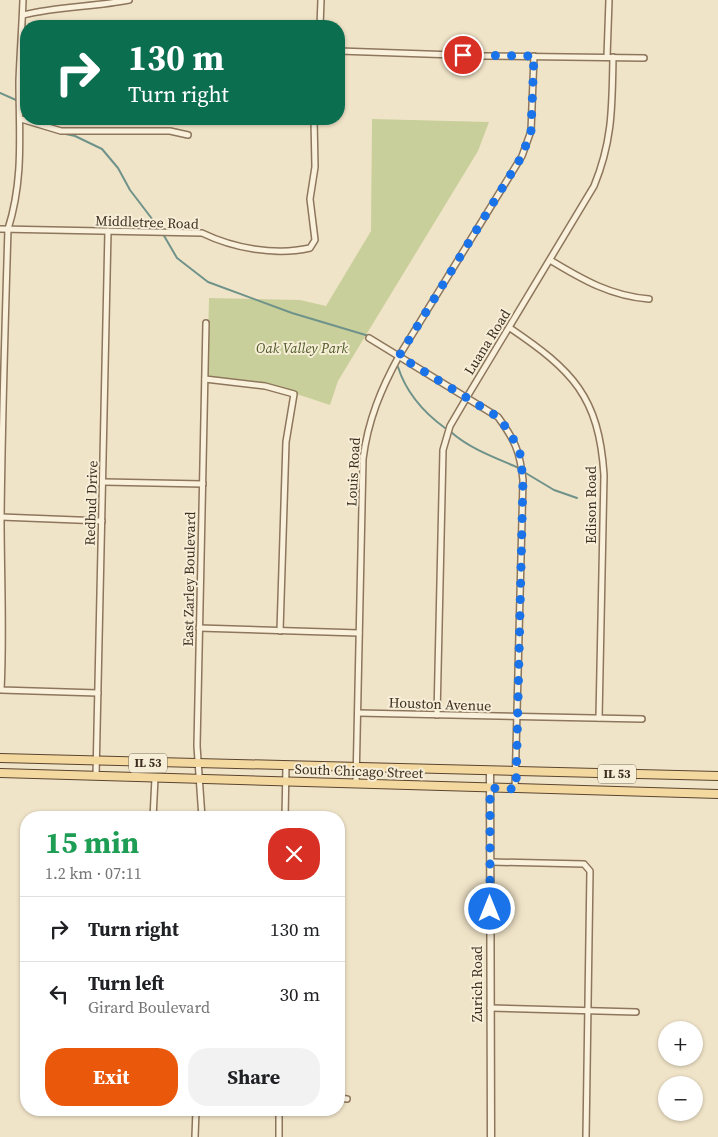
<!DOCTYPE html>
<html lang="en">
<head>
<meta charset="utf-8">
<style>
	:root { --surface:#fff; --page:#f2f2f2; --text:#202124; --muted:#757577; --line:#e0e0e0; --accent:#ea580c }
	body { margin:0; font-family:"Source Serif 4",serif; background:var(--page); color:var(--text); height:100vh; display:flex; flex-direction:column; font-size:19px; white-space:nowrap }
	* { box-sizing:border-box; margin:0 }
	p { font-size:16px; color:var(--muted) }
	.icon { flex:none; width:28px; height:28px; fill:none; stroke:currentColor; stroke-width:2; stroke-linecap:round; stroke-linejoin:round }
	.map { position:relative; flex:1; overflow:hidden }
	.sheet { position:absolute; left:20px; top:811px; width:325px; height:305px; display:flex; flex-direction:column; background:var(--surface); border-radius:20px; box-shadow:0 1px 4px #0004 }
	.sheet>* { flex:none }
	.hud { position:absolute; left:20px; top:20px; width:325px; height:105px; border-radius:20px; box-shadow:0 1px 4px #0004; background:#0b6e4f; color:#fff; overflow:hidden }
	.fabs { position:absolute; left:658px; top:1021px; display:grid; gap:10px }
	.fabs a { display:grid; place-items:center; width:45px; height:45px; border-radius:50%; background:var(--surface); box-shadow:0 1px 4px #0004; font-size:25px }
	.pin { position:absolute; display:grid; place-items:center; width:42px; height:42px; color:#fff; margin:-21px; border:2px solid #fff; border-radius:50%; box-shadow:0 1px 5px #0007 }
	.me { position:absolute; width:55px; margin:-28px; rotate:0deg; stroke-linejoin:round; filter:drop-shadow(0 0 4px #0008) }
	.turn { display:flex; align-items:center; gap:18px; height:105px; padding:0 25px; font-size:22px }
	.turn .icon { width:65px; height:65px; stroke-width:2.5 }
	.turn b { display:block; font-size:35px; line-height:42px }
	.round { display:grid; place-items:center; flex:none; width:52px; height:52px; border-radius:20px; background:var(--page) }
	.summary { display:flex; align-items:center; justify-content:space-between; height:85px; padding:0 25px }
	h1 { font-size:30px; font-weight:700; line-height:38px; color:#1e9e55 }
	.cta { display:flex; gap:10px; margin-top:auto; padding:10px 25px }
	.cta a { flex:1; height:58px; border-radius:20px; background:var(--accent); color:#fff; font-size:20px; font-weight:700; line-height:58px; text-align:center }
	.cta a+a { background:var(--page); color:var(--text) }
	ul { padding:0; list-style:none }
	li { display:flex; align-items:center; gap:15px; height:65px; padding:0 25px; border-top:1px solid var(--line) }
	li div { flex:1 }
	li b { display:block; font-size:19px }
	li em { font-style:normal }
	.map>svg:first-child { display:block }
	.green { fill:#c9cf9b }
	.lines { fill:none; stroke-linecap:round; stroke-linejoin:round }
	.stream { stroke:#6f938a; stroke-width:2 }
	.minor-casing { stroke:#8d765c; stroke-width:8 }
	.tertiary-casing { stroke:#8d765c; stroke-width:9 }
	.primary-casing { stroke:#5b4430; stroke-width:10 }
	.minor { stroke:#faf1dc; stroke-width:5 }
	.tertiary { stroke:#faf1dc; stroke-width:6 }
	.primary { stroke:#f3d9a0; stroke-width:8 }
	.route { stroke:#1a73e8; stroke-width:9; stroke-dasharray:0 16.2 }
	.labels { text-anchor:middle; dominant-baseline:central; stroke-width:4; stroke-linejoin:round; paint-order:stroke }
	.shield { fill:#f7eed8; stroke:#756857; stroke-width:1 }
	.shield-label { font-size:12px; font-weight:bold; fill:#3d2e20 }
	.street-label { font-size:14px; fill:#3d2e20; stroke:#f7eed8 }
	.park-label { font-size:14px; font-style:italic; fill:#4d5a26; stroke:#f7eed8 }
</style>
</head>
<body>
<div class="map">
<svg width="718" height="1137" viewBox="0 0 718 1137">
	<rect width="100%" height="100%" fill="#f0e4c8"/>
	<path class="green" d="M372 119 489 122 478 151 338 381 330 405C288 391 253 379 207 377L209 298 300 300 326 306 371 231Z"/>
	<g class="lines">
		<g class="stream">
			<path d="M0 93 16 100"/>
			<path d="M25 109H26"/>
			<path d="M36 119H37"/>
			<path d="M61 133 75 136 102 149 118 168 130 190 159 228"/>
			<path d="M163 234 177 258 208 282 292 313 369 336"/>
			<path d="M398 367C406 392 423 412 445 428"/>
			<path d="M451 432C470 449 496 458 519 468"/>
			<path d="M524 472 554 490 577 498"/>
		</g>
		<defs>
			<g id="minor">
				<path d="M23 0C22 27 20 54 19 81 19 132 24 179 8 229 5 325 2 422 1 518 1 576 4 633 1 690L98 693"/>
				<path d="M23 15C58 6 94 7 129 0"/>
				<path d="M320 26 321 0"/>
				<path d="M339 51 484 56 644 58"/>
				<path d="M607 57 609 0"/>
				<path d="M21 119 61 131H170L188 135"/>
				<path d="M0 229 202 233C233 248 275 256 310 248L315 240 310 199 315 167 314 119"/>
				<path d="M550 260C583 280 611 296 649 299"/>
				<path d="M510 328C572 370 599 396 604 475L599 718"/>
				<path d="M369 338 498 417C515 440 520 452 523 480L515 789"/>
				<path d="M205 379 265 386 294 394 286 442 280 631"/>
				<path d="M104 482 203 484"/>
				<path d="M1 517 102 521"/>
				<path d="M199 628 359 633"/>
				<path d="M358 713 642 719"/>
				<path d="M437 715 443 450 450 426 467 397 594 186C613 140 612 105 613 57"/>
				<path d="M96 776 108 231"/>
				<path d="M356 783 363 459C368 420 381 389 399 356L522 156 531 131 534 56"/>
				<path d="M153 818 155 778"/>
				<path d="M202 818 197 746 206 323"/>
				<path d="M285 818 286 766"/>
				<path d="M491 862 584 864 590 871 586 1137"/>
				<path d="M490 1008 636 1012"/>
				<path d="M339 1098 347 1099"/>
				<path d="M279 1110V1137"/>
				<path d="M195 1137 196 1110"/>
			</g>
			<path id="tertiary" d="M490 771 491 1137"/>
			<g id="primary">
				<path d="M0 758 718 776"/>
				<path d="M0 773 718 794"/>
			</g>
		</defs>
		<use href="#minor" class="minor-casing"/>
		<use href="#tertiary" class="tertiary-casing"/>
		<use href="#primary" class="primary-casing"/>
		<use href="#minor" class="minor"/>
		<use href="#tertiary" class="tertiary"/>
		<use href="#primary" class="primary"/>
	</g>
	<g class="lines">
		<path class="route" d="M463 55 534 56 531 131 522 156 399 356 498 417 511 434 520 454 523 480 516 789 490 788V909"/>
	</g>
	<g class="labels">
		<g class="shield">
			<rect x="129" y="753.5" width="38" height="19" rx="4"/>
			<rect x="598" y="764.5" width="38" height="19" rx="4"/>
		</g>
		<g class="shield-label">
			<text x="148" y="763">IL 53</text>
			<text x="617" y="774">IL 53</text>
		</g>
		<g class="street-label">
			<text transform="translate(147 222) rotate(2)">Middletree Road</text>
			<text transform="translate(487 342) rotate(-58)">Luana Road</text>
			<text transform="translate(353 472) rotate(-87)">Louis Road</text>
			<text transform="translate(91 503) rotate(-88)">Redbud Drive</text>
			<text transform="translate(591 505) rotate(-90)">Edison Road</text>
			<text transform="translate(189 579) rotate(-89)">East Zarley Boulevard</text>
			<text transform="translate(440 704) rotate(2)">Houston Avenue</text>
			<text transform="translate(359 771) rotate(2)">South Chicago Street</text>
			<text transform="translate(477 984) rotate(-90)">Zurich Road</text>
		</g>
		<g class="park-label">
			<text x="302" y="348">Oak Valley Park</text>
		</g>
	</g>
</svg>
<div class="fabs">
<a>+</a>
<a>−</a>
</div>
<div class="pin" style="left:463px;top:55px;background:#d93025"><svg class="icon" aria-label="arrive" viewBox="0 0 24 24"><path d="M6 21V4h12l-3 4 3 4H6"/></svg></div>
<svg class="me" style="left:490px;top:909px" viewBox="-20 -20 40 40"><circle r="17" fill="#1a73e8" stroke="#fff" stroke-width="3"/><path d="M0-11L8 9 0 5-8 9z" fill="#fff"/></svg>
<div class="hud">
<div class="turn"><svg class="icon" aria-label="right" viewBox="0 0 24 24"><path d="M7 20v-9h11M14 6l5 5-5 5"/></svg><div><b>130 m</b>Turn right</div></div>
</div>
<section class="sheet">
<div class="summary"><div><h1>15 min</h1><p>1.2 km · 07:11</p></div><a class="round" style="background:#d93025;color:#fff"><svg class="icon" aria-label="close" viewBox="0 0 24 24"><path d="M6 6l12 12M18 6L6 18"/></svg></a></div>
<ul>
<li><svg class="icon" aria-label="right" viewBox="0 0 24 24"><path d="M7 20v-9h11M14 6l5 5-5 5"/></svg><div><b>Turn right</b></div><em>130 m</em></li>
<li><svg class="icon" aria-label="left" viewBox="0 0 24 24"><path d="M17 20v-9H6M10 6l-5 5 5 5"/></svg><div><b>Turn left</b><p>Girard Boulevard</p></div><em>30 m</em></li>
</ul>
<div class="cta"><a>Exit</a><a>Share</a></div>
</section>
</div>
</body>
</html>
